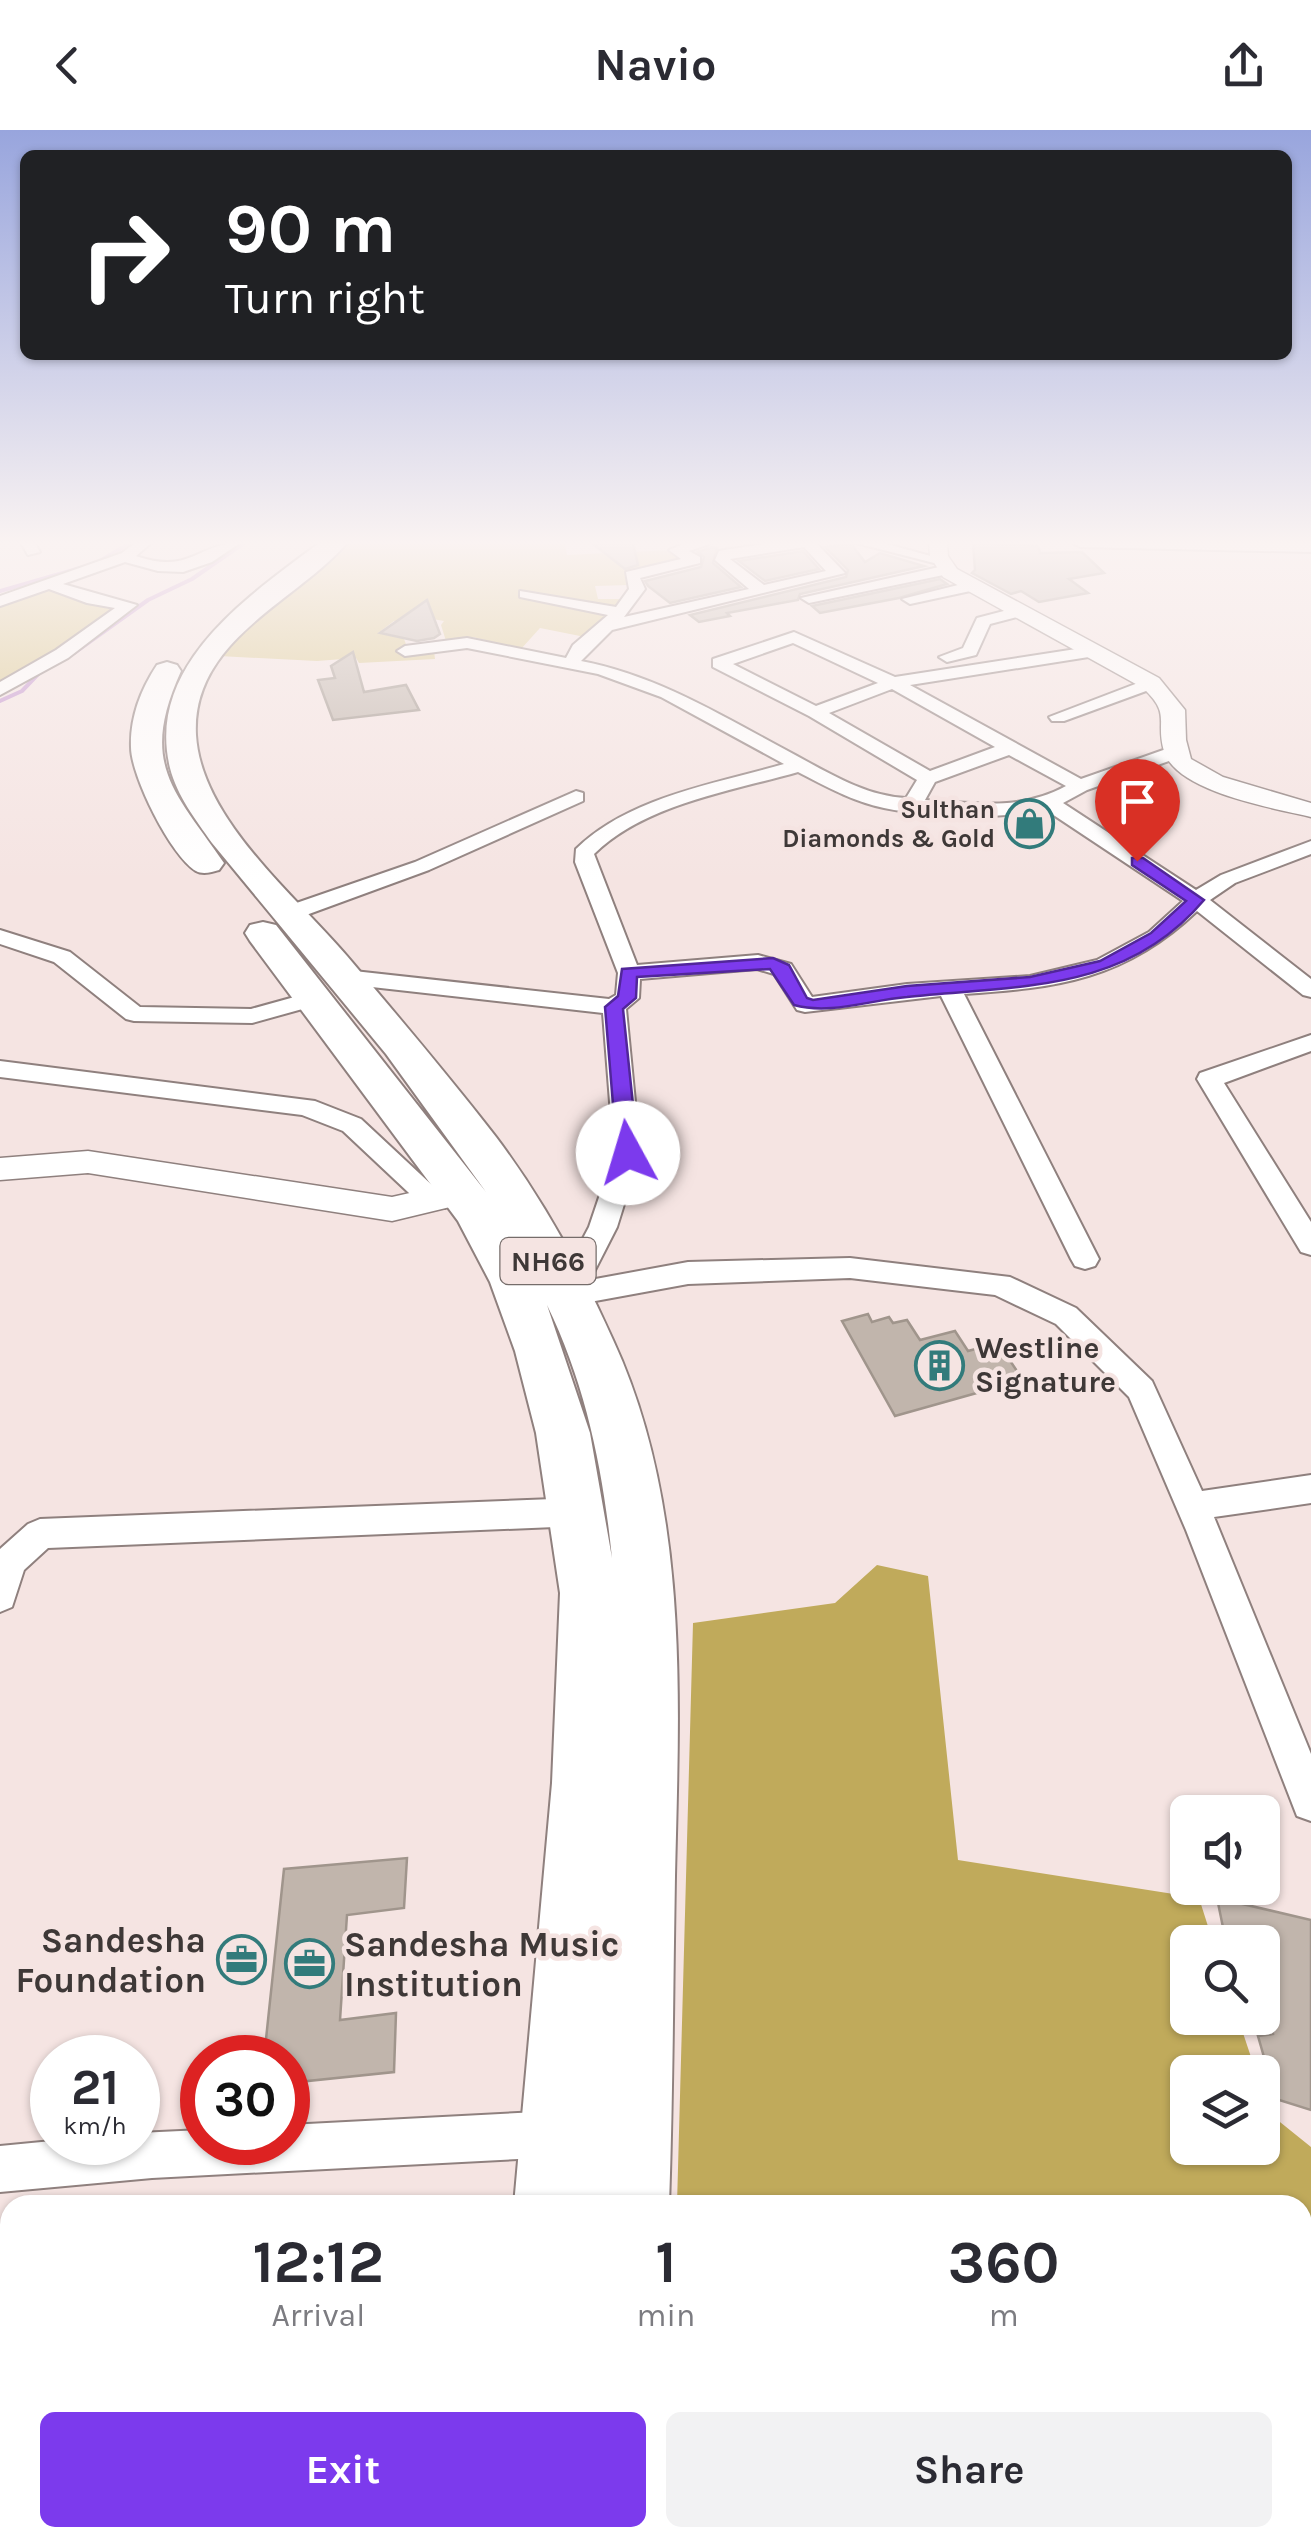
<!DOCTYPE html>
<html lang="en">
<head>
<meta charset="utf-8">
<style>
	:root { --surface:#fff; --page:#f2f2f3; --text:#2b2b33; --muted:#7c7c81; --accent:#7c3aed }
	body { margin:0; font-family:Karla,sans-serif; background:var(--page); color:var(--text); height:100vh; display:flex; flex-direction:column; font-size:38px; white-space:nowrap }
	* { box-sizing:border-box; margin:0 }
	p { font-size:32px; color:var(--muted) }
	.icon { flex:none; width:55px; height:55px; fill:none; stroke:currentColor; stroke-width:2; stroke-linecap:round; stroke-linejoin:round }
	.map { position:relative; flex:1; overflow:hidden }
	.panel { position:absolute; left:0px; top:2065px; width:1312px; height:352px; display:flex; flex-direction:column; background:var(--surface); border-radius:30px 30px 0 0; box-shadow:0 2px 8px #0004 }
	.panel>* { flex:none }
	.hud { position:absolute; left:20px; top:20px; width:1272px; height:210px; border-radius:15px; box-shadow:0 2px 8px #0004; background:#202124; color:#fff; overflow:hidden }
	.controls { position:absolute; left:1170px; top:1665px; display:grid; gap:20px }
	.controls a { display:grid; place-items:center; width:110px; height:110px; border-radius:15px; background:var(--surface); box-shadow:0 2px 8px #0004; font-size:50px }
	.speed { position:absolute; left:30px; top:1905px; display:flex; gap:20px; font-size:50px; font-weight:700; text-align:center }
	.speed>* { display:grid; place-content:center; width:130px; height:130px; border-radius:50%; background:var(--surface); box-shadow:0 2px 8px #0004; line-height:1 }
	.speed small { font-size:25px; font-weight:400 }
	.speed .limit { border:15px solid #d22; background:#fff; color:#111 }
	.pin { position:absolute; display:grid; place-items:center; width:85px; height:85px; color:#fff; margin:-102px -42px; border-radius:50% 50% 50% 0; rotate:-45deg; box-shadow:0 0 10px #0007 }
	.pin .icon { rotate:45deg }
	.me { position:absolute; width:110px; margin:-55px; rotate:354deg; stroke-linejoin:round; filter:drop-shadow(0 0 8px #0008) }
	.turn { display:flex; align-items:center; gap:35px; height:210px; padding:0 40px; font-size:45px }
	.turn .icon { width:130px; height:130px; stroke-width:2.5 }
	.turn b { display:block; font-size:70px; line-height:85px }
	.eta { display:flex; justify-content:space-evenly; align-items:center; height:170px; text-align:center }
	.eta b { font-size:60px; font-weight:700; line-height:70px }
	.primary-button { display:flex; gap:20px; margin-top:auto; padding:20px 40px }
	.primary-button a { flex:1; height:115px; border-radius:15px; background:var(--accent); color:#fff; font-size:40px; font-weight:700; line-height:115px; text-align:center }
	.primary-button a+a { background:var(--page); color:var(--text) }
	header { display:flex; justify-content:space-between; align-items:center; height:130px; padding:0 40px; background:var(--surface); font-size:45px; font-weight:700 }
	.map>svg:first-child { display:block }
	.green { fill:#d9c78b }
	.forest { fill:#c0aa5b }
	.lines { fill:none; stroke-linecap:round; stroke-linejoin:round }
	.stream { stroke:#c18fcd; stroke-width:4 }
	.building { fill:#c1b5ac; stroke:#a0958c; stroke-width:2.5 }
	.minor-casing { stroke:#8f807e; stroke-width:4 }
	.tertiary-casing { stroke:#8f807e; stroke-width:3 }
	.trunk-casing { stroke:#8f807e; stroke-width:4 }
	.minor { fill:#fff; fill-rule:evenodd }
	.tertiary { fill:#fff; fill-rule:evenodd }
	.trunk { fill:#fff; fill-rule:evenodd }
	.route { fill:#7c3aed; stroke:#51269a; stroke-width:2.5 }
	.labels { text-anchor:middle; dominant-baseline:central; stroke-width:9; stroke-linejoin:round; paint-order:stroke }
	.far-poi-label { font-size:25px; font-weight:bold; fill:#3e3837; stroke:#f5e4e2; text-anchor:end }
	.shield { fill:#f5e4e2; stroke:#756c6a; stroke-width:2.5 }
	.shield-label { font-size:28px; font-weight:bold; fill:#3e3837 }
	.poi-label { font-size:30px; font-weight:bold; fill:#3e3837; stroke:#f5e4e2; text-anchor:start }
	.near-poi-label { font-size:35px; font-weight:bold; fill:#3e3837; stroke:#f5e4e2; text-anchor:end }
</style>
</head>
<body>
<header><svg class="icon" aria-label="back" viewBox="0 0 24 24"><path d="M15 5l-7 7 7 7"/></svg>Navio<svg class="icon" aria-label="share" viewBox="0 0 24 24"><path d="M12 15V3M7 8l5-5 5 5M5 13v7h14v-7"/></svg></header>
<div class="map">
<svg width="1311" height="2416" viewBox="0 0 1311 2416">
	<rect width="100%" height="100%" fill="#f5e4e2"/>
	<g class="green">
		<path d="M345 413H565L567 425 671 420 690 430 628 444 629 455 595 456 598 469H622L585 507 540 498 521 519 473 507 446 511 441 495 444 491 410 485 406 493 394 491 378 503 404 509 407 517 398 518 400 523 434 521 435 529 359 533 356 528 317 531 219 526 237 503Z"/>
		<path d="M50 455 128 475 62 524 0 554V471Z"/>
	</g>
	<path class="forest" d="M877 1435 928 1446 958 1730 1199 1768 1213 1812H1188V1888H1238L1256 1942H1188V2018H1262L1263 1961 1270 1984 1311 2017V2416H668V2408H1302V2075H677L693 1493 835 1473Z"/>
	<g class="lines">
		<g class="stream">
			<path d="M100 431 130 413"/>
			<path d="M0 461 87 436"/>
			<path d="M74 523 148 470 192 449 244 413"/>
			<path d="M0 571 22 561 44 538"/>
		</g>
	</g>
	<g class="building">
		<path d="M592 413H633L638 435 625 439Z"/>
		<path d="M973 413 1038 416 1040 423 1082 422 1104 443 1069 449 1088 463 1039 472 1021 461 1011 464 972 443 975 440Z"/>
		<path d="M851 414 865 432 880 423 924 436 800 464 798 470 727 483 730 486 699 492 690 485 846 447 848 440 825 417Z"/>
		<path d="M712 417 717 418 713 433 741 457 670 473 648 456 645 451 701 437 704 427 698 422Z"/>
		<path d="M803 421 819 439 765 451 739 431Z"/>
		<path d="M940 449 947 454 899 468 820 483 812 476Z"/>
		<path d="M427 470 440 504 434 508 417 511 380 503Z"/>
		<path d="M353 522 364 562 406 555 419 580 333 590 318 550 335 548 331 536Z"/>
		<path d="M868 1184 872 1192 889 1187 893 1193 907 1190 920 1210 955 1201 968 1221 998 1213 1023 1250 895 1286 842 1191Z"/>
		<path d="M407 1728 404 1778 347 1785 340 1890 396 1883 394 1942 288 1953V1928H264L284 1739Z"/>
		<path d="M1217 1768 1311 1790V1980L1276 1969 1258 1906 1273 1904 1266 1854H1262V1812H1226Z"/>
	</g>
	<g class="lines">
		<defs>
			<g id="minor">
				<path d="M21 413H35L40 422 28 425Z"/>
				<path d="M135 413H151L136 426C191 445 197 413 240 413L212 432 183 442 158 441 125 432 63 454 137 475 68 528 0 565V552L56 520 115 478 87 473 49 459 0 476V466L122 423Z"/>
				<path d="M686 413H712L689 421 700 427V433L640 448 645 459 624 487 749 459 715 430 719 421 724 420 771 413H816L845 443 612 500 581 531C655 545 719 584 786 620 824 640 863 666 906 668L917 650 809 586 713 537V529L794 502 895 547 1089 517 1095 518V526L910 555 1081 649 1169 618H1183V626L1087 660 1063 673 1196 760 1221 745 1311 711V724L1235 753 1210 770 1311 849V867L1303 865 1197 781C1126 849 1058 858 964 864L1099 1129 1095 1136 1085 1139 1075 1136 1071 1129 941 866 805 882 797 880 774 844 757 839 640 849 639 868 626 879 640 1023 617 1097 590 1150 688 1132 850 1128 1010 1147 1076 1178 1152 1251 1202 1361 1311 1345V1373L1214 1387 1311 1624V1691L1297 1686 1186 1400 1129 1267 1056 1194 995 1165 850 1148 688 1154 568 1176 558 1173 553 1165 589 1097 614 1023 603 883 345 854 333 847 345 840 609 869 616 865 618 843 575 732 576 719C629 667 715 654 784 634L661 567 598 544 467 518 405 526 397 521 405 516 467 508 566 528 573 515 608 485 520 467V461L616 477 629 459 626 442 681 429 669 420ZM804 417 826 441 764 455 730 429ZM793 513 878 553 816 576 733 534ZM892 559 995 617 930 641 829 583ZM1009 625 1066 656C1020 681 975 673 925 670L935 652ZM798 642C825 656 854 672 884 678 932 688 997 689 1046 680L1183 771 1149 802 1097 830 1030 846 907 854 812 867 791 834 758 825 637 835 594 724C645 674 732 661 798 642Z"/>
				<path d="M856 413H883L949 431 942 435Z"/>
				<path d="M1073 413 1311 414V422L1080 417Z"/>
				<path d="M948 435 956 440 953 443 809 473 801 468Z"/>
				<path d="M970 452 975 454V460L910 474 902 469Z"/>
				<path d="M1019 477 1025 479V485L990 494 976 525 947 532 939 527 963 518 977 488Z"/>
				<path d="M1151 548 1157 549V557L1064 591H1052L1049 587Z"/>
				<path d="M576 661 583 663V671L429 740 298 788 290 790 279 783 282 778 415 732Z"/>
				<path d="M0 800 70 822 140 877 251 879 316 861 328 868 324 873 252 893 134 891 126 889 54 832 0 814Z"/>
				<path d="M1311 905V921L1224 953 1311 1092V1125L1301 1122 1197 949 1200 943Z"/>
				<path d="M0 931 315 971 361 989 449 1071 445 1078H425L343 1001 302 985 0 947Z"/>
				<path d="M579 1368 591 1372 596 1382 591 1392 579 1396 48 1418 24 1440 12 1477 0 1482V1419L28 1394 40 1389Z"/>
				<path d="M557 1981 573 1988 580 2004 573 2020 557 2027 152 2048 0 2062V2016L52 2011 138 2012V2003L202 2000V2012H288V1995Z"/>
			</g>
			<g id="tertiary">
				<path d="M929 413H947L948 426 957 439 1159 548 1185 580 1186 610 1191 629 1223 647 1311 673V687C1274 678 1176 662 1164 621 1155 590 1172 585 1143 558L943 447 930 426Z"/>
				<path d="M88 1021 392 1067 463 1051 475 1055 480 1063 475 1071 392 1091 88 1043 0 1050V1028Z"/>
			</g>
			<g id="trunk">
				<path d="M319 413H347C296 472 191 510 196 605 201 689 295 765 347 826 397 885 448 945 496 1007 542 1068 582 1141 613 1210 690 1376 679 1569 675 1746 673 1856 673 1966 669 2075H514L552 1653 560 1463 536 1303 515 1221 490 1152 458 1091 250 811 245 803 250 795 263 792 276 795 486 1062 386 924 212 713C196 690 177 666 170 638 145 535 249 466 319 413ZM547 1175C586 1255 603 1340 612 1428L590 1303Z"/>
				<path d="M167 532 177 535 181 541C139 634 173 659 224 733L219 740C212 742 203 745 196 741 171 726 131 646 131 617 130 588 141 559 157 535Z"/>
				<path d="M491 2408H656V2416H490Z"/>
			</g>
		</defs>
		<use href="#minor" class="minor-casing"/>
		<use href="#tertiary" class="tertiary-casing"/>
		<use href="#trunk" class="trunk-casing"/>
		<use href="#minor" class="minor"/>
		<use href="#tertiary" class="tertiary"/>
		<use href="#trunk" class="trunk"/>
	</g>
	<linearGradient id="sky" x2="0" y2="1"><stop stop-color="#98a5dd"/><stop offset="0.55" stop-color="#faf3f2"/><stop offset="1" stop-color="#faf3f2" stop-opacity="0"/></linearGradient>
	<rect width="1311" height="751" fill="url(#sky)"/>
	<path class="route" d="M1132 728H1143L1204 770C1125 864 1017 855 907 867 870 870 830 885 794 875L770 839 637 847 636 868 623 879 638 1023 628 1030 617 1023 605 877 618 866 622 839 773 828 789 835 807 868 813 870 907 856 1030 847 1100 831 1151 803 1186 771 1132 735Z"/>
	<defs>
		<symbol id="shop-ring" viewBox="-11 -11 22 22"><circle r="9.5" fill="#f5e4e2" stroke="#327b7b" stroke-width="1.5"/><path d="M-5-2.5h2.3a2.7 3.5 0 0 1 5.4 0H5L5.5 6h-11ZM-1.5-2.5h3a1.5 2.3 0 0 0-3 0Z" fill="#327b7b"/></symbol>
		<symbol id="building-ring" viewBox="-11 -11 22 22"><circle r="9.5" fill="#f5e4e2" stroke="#327b7b" stroke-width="1.5"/><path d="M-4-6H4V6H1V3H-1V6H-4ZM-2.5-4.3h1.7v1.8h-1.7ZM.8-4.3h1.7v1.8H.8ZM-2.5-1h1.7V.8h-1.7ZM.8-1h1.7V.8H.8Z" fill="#327b7b"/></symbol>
		<symbol id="office-ring" viewBox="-11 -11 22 22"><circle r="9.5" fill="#f5e4e2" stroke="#327b7b" stroke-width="1.5"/><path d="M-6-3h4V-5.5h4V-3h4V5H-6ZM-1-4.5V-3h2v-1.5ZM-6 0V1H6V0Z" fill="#327b7b"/></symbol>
	</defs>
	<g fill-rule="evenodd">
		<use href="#shop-ring" x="1002" y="666" width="55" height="55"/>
		<use href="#building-ring" x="912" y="1208" width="55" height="55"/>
		<use href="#office-ring" x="214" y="1802" width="55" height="55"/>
		<use href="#office-ring" x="282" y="1806" width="55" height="55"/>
	</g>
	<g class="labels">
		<g class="far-poi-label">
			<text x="995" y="679">Sulthan<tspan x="995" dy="29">Diamonds &amp; Gold</tspan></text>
		</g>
		<rect class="shield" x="500.5" y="1108" width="95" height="46" rx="8"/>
		<g class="shield-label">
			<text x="548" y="1131">NH66</text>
		</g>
		<g class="poi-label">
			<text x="975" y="1218">Westline<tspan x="975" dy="34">Signature</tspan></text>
		</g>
		<g class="near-poi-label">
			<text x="206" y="1810">Sandesha<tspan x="206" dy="40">Foundation</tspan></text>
			<text x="344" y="1814" text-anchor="start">Sandesha Music<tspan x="344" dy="40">Institution</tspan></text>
		</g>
	</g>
</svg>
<div class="controls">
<a><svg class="icon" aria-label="sound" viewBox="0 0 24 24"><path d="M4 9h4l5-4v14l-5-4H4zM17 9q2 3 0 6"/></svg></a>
<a><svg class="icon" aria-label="search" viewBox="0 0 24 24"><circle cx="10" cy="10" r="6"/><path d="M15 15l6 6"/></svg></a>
<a><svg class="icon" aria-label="layers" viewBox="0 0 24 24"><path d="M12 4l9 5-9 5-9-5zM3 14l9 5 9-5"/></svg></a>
</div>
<div class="speed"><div>21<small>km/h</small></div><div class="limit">30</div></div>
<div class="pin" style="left:1137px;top:731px;background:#d93025"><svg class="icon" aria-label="arrive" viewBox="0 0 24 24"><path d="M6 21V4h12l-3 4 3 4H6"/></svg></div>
<svg class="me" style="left:628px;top:1023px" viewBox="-20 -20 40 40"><circle r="19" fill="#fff"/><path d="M0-13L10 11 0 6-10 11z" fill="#7c3aed"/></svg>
<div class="hud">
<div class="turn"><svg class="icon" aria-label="right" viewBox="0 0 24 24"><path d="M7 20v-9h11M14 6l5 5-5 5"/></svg><div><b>90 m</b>Turn right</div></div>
</div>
<section class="panel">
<div class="eta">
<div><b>12:12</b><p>Arrival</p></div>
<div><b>1</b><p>min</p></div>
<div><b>360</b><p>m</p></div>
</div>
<div class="primary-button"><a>Exit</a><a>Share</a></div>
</section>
</div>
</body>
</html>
